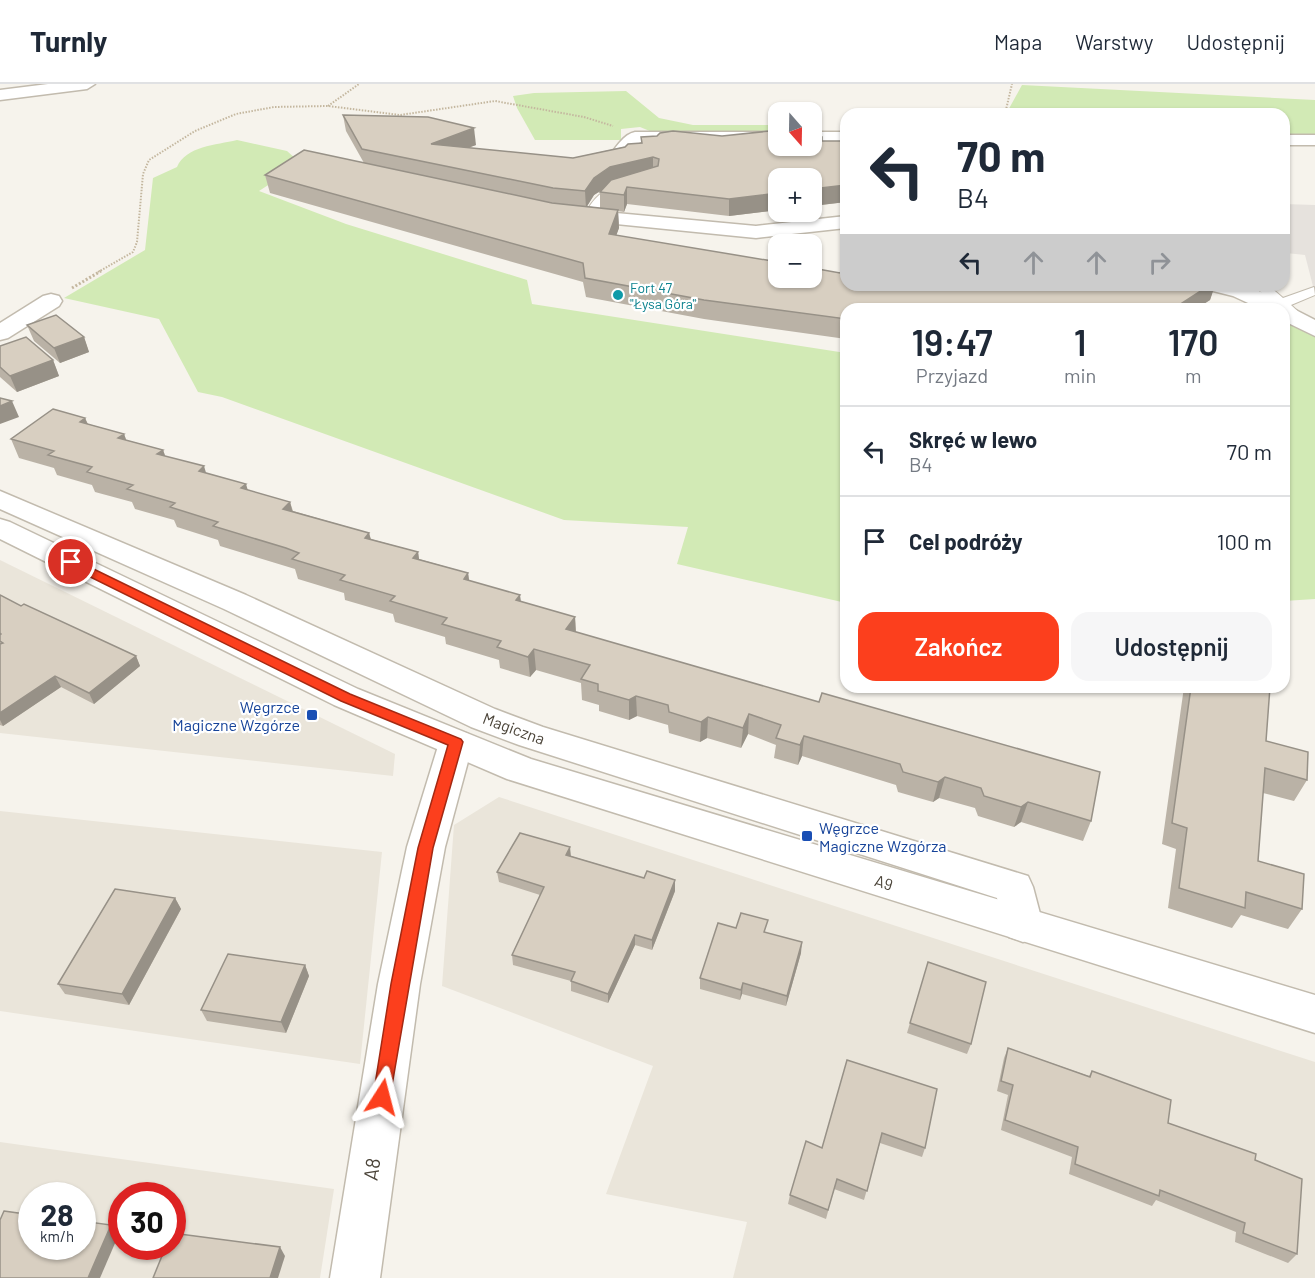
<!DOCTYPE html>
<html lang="pl">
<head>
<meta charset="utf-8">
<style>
	:root { --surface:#fff; --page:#f6f6f7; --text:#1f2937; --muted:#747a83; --line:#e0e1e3; --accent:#fc3f1d }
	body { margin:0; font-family:Barlow,sans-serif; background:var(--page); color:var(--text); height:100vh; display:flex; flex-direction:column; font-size:22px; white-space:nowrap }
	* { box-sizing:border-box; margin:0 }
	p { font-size:20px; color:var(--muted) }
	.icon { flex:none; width:33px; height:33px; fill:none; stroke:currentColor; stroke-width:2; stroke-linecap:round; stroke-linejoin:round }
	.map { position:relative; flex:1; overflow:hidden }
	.sheet { position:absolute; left:840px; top:219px; width:450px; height:390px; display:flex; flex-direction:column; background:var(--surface); border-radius:18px; box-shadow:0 2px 4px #0004 }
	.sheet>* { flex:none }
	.top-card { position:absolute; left:840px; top:24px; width:450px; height:183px; border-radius:18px; box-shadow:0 2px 4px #0004; background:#fff; color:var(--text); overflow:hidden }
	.needle { width:39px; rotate:160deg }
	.tools { position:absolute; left:768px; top:18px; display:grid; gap:12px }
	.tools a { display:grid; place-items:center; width:54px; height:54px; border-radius:12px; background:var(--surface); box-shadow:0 2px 4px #0004; font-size:30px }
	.speed { position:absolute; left:18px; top:1098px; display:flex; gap:12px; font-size:30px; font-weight:700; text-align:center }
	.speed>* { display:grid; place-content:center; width:78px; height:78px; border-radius:50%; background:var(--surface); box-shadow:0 2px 4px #0004; line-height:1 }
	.speed small { font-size:15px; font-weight:400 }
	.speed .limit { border:9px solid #d22; background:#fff; color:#111 }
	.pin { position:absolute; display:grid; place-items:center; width:51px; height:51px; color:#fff; margin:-26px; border:3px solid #fff; border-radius:50%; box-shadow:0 2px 6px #0007 }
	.me { position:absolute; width:66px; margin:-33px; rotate:9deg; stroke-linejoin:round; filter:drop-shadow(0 0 4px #0008) }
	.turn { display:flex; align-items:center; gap:21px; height:126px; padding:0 18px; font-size:27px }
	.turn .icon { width:78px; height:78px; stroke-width:2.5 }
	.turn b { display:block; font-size:42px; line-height:51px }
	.lanes { display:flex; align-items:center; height:57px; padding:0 18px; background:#0003; justify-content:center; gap:30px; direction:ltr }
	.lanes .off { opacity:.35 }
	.eta { display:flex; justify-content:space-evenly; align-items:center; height:102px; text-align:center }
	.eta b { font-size:36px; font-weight:600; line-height:42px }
	.cta { display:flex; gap:12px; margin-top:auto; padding:12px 18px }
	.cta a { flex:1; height:69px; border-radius:18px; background:var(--accent); color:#fff; font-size:24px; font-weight:600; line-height:69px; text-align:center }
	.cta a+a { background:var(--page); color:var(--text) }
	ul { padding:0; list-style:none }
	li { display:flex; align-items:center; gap:18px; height:90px; padding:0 18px; border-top:2px solid var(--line) }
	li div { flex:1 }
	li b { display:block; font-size:22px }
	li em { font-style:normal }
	header { display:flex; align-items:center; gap:36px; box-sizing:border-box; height:84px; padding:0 30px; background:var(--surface); border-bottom:2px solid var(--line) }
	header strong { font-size:28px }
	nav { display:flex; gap:33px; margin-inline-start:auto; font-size:21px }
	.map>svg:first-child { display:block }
	.residential { fill:#eae5da; fill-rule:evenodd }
	.industrial { fill:#e6e2dd }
	.green { fill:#d2eab5 }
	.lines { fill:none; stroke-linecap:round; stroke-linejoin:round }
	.service-casing { stroke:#c2bbae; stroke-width:2 }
	.minor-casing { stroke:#c2bbae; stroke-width:3 }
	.tertiary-casing { stroke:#c2bbae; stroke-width:3 }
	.path-far1 { stroke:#c4b79f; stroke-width:2; stroke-dasharray:1.5 1.5; stroke-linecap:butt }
	.path { stroke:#c4b79f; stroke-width:3; stroke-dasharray:2 2; stroke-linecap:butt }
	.service { fill:#fff; fill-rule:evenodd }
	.minor { fill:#fff; fill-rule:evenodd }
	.tertiary { fill:#fff; fill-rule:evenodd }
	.wall { fill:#bab2a6; fill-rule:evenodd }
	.shaded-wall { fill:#979187 }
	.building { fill:#d8cfc1; stroke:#979187; stroke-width:1.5 }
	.route { fill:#fc3f1d; stroke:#a42913; stroke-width:1.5 }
	.culture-dot { fill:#0f9aa8; stroke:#fff; stroke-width:2 }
	.transit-dot { fill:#1a4fb4; stroke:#fff; stroke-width:2 }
	.labels { text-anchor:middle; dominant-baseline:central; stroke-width:4.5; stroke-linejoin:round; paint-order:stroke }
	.far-culture-label { font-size:14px; fill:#0d838f; stroke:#fff; text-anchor:start }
	.transit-label { font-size:16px; fill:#164399; stroke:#fff; text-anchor:end }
	.street-label { font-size:16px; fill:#4b4439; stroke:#fff }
	.near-street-label { font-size:20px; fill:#4b4439; stroke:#fff }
</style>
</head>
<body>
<header>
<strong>Turnly</strong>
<nav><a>Mapa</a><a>Warstwy</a><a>Udostępnij</a></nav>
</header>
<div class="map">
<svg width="1315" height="1194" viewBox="0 0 1315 1194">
	<rect width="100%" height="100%" fill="#f6f3ec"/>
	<g class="residential">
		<path d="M0 476 395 670 393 692 0 649Z"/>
		<path d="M499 713 1315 978V1194H733L747 1138 606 1110 653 982 442 902 454 741Z"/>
		<path d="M0 727 382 768 360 980 0 927Z"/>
		<path d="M0 1058 334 1105 320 1194H0ZM32 1112H82V1162H32ZM122 1112H172V1162H122Z"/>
	</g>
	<path class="industrial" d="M1284 120 1315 121V210L1305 171 1286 169Z"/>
	<g class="green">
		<path d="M1022 1 1315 16V53L1284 52V30H1006Z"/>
		<path d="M626 7 659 34 693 41H778V48L657 50 640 43 621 45V56H535L517 24 513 12 534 9Z"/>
		<path d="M237 56 287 67 296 75 293 85 259 107 346 140 527 196 532 220 846 269V519L677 480 688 443 564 436 222 313 198 308 159 235 64 214 145 166 153 94 177 83C186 62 216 61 237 56Z"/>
		<path d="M1284 234 1315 251V515L1284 517Z"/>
	</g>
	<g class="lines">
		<defs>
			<g id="service">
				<path d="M624 99 628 100V104L607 115 594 136H586L584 133C592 114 604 104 624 99Z"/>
				<path d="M1254 201H1268L1283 214 1314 203 1315 211 1291 221 1304 233 1297 237 1284 229V225L1275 223Z"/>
			</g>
			<g id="minor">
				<path d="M48 0H95L87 5 0 16V6Z"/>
				<path d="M635 48H778V58H640L625 77H611L609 73C615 64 624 50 635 48Z"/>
				<rect x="812" y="48" width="34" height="10"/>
				<rect x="1284" y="51" width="31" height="10"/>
				<path d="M573 125 756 142 846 132V144L756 154 566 135 563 131 566 127Z"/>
				<path d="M1206 201 1249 202 1315 236V252L1284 237V225H1261L1233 212 1209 206Z"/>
				<path d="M51 210 59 212 62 217 59 222 8 254 0 256V239L43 212Z"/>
				<path d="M0 407 246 511 495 625 543 643 1028 792 1033 803 1043 841 1037 853 1023 858 1009 853 1003 841 997 814 519 661 471 643 224 525 0 425Z"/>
				<path d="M456 646 468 650 473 659 445 763 420 900 380 1194H330L378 900 407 763 439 659 444 650Z"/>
			</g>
			<path id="tertiary" d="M0 435 10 438 358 605 531 675 1315 911V949L507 695 334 621 0 455Z"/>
		</defs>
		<use href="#service" class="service-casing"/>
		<use href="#minor" class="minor-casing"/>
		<use href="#tertiary" class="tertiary-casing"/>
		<g class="path-far1">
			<path d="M328 22 359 0"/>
			<path d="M1005 30 1012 0"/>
			<path d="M98 188 133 168 137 158 143 90 149 76 195 47 236 30 274 23 328 22 400 31 495 17 584 33 613 42"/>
		</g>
		<path class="path" d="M72 204 101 187"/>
		<use href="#service" class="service"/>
		<use href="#minor" class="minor"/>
		<use href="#tertiary" class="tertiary"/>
	</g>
	<g class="wall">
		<path d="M343 31 476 61 467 64 573 74 641 59V53L778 62 822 57 846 66V118L729 132 627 120 624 128 618 127 619 144 616 151 846 201H1215L1210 216 1196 225H846V255L704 235 586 213 583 198 270 109 265 91 364 79 346 47ZM602 106 600 108V124L587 122 594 111Z"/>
		<path d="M27 241 84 253 89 268 60 279 34 257Z"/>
		<path d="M0 262 53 276 59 292 17 308 0 293Z"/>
		<path d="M85 334 88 340 124 350 126 356 163 366 165 372 248 407 290 418 293 427 369 449 371 455 418 468 419 475 468 489 469 496 521 518 575 533 576 548 1091 737 1083 757 1021 738 1014 743 978 732 975 724 939 714 933 718 898 708 896 701 802 672 798 681 774 674 776 661 748 650 741 664 707 654 700 658 669 649 668 641 637 632 629 636 599 627V621L582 616 581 599 536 586 530 593 500 584 499 576 446 560 445 553 395 538 393 530 345 516 344 509 298 495 295 485 220 462 218 456 177 443 174 436 135 425 132 418 95 408 92 401 57 391 54 384 19 374 11 355Z"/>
		<path d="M0 511 21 522 136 572 140 582 94 620 61 603 3 642 0 641Z"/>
		<path d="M1184 603H1270L1266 657 1307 696 1294 717 1263 709 1258 777 1302 825 1288 845 1241 831 1232 844 1168 824 1176 765 1162 760Z"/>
		<path d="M571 772 644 794 675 796V807L652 866 635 861 608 919 571 907V897L513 881 512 871 540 811 499 798 497 788Z"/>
		<path d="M175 814 181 825 129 921 65 910 58 900Z"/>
		<path d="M736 844 766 848 801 869 786 922 742 910 740 916 700 905V894Z"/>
		<path d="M928 878 971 960 967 970 907 949Z"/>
		<path d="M305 881 309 892 286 949 207 937 201 926Z"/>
		<path d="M1008 964 1089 992 1092 987 1168 1039 1255 1076 1297 1170 1288 1179 1235 1158 1236 1148 1156 1116 1152 1122 1069 1090 1072 1073 1001 1046 1008 1011 997 1007 1004 974Z"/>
		<path d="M847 976 925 1064 922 1073 880 1059 864 1116 834 1105 826 1135 788 1120 790 1111 822 1064Z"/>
	</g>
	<g class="shaded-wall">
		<path d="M474 44 476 61 433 77 431 60Z"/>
		<path d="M653 73V90L611 100 594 111 586 124 585 107 594 94 610 83Z"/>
		<path d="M846 101V118L812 122V105Z"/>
		<path d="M627 103V120L624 128V111Z"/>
		<path d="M778 109V126L729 132V115Z"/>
		<path d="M618 126 619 144 610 169 609 150Z"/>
		<path d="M1210 201H1215L1210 216 1196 225H1173Z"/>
		<path d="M84 253 89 268 60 279 54 264Z"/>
		<path d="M53 276 59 292 17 308 10 292Z"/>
		<path d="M12 317 19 333 0 340V322Z"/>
		<path d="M85 334 93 353 80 338Z"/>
		<path d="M124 350 131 369 118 354Z"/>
		<path d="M163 366 170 385 157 370Z"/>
		<path d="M204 382 210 402 199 387Z"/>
		<path d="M246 400 252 420 241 404Z"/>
		<path d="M290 418 295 438 283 425Z"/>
		<path d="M369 449 374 469 365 454Z"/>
		<path d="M418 468 421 489 413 474Z"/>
		<path d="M468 489 471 510 464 495Z"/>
		<path d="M520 511 523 531 516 516Z"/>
		<path d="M575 533 576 553 566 545Z"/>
		<path d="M534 565 536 586 530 593 528 573Z"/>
		<path d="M136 572 140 582 94 620 89 609Z"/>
		<path d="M55 592 61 603 3 642 0 636V629Z"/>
		<path d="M636 612 637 632 629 636V616Z"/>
		<path d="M749 630 748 650 741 664 743 644Z"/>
		<path d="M708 633 707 654 700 658 701 638Z"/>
		<path d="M804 652 802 672 798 681 800 661Z"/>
		<path d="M945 693 939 714 933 718 938 698Z"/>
		<path d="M1028 718 1021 738 1014 743 1021 723Z"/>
		<path d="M570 763 571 773 566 771Z"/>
		<path d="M675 796V807L652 866V856Z"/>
		<path d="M175 814 181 825 129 921 122 910Z"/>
		<path d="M635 851V861L608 919V910Z"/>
		<path d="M802 858 801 869 786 922 787 912Z"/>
		<path d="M305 881 309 892 286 949 281 938Z"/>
		<path d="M743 899 742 910 740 916 741 906Z"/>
		<path d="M111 1141 119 1150 100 1194H88Z"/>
		<path d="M280 1163 285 1172 278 1194H270Z"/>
	</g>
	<g class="building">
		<path d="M343 31 428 33 474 44 431 60 573 74 625 63 628 60 642 59 641 53 657 52 660 49 673 47 722 52 770 47 778 48V62H812V53H822V57H845L846 66V101L812 105V94H778V109L729 115 627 103 624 111 600 108 611 96 658 82 659 75 653 73 610 83 594 94 585 107 553 104 362 65Z"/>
		<path d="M304 66 552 119 618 126 609 150 778 178V194H812V184L840 189 846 182V201H1210L1173 225H964L884 223 880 225H846V235L704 216 585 194 583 179 265 91Z"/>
		<path d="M56 231 84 253 54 264 27 241Z"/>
		<path d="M26 253 53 276 10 292 0 283V262Z"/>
		<path d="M0 314 12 317 0 322Z"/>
		<path d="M53 325 85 334 80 338 124 350 118 354 163 366 157 370 204 382 199 387 246 400 241 404 290 418 283 425 369 449 365 454 418 468 413 474 468 489 464 495 520 511 516 516 575 533 566 545 819 618 822 609 1100 688 1091 737 1028 718 1021 723 984 712 981 704 945 693 938 698 903 688 900 680 804 652 800 661 776 654 781 641 749 630 743 644 708 633 701 638 669 628 668 621 636 612 629 616 598 607V600L581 595 590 581 534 565 528 573 497 563 501 557 442 540 447 534 390 517 395 512 340 496 345 491 292 475 299 469 286 464 213 442 218 438 170 423 175 419 127 405 133 401 87 388 92 383 48 371 54 367 11 355Z"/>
		<path d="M0 511 21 522 24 520 136 572 89 609 55 592 0 629V560L3 559 0 557V551L1 550 0 549Z"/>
		<path d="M1191 603H1270L1266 657 1308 668 1307 696 1265 684 1258 777 1304 790 1302 825 1246 808 1245 824 1179 804 1187 744 1172 739Z"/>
		<path d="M520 749 570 763 566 771 644 794 647 787 675 796 652 856 635 851 608 910 571 897 575 888 512 871 544 803 497 788Z"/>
		<path d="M115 805 175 814 122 910 58 900Z"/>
		<path d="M741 829 768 836 764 848 802 858 787 912 743 899 741 906 700 894 718 839 736 844Z"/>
		<path d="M228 870 305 881 281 938 201 926Z"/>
		<path d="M928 878 986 898 971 960 910 939Z"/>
		<path d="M1008 964 1090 993 1092 987 1171 1016 1168 1039 1256 1070 1255 1076 1302 1095 1297 1170 1243 1149 1245 1139 1160 1106 1159 1112 1075 1080 1078 1063 1005 1036 1013 1001 1001 997Z"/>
		<path d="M847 976 937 1005 925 1064 882 1049 867 1107 837 1095 828 1126 790 1111 806 1057 822 1064Z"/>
		<path d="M4 1127 32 1131V1162H82V1137L111 1141 88 1194H0V1136Z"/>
		<path d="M172 1149 280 1163 270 1194H153L166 1162H172Z"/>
	</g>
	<path class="route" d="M71 474 350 610 461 655 463 658 433 764 389 1019 382 1022 376 1019 373 1013 391 900 418 764 448 661 341 617 66 481V475Z"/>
	<circle class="culture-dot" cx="618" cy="211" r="6"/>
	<g class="transit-dot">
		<rect x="306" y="625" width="12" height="12" rx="3"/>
		<rect x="801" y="746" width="12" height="12" rx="3"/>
	</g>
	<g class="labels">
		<g class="far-culture-label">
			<text x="630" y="203">Fort 47<tspan x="630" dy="16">"Łysa Góra"</tspan></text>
		</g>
		<g class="transit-label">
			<text x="300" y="622">Węgrzce<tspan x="300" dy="18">Magiczne Wzgórze</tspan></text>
			<text x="819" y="743" text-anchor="start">Węgrzce<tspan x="819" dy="18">Magiczne Wzgórza</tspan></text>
		</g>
		<g class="street-label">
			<text transform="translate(514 644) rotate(20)">Magiczna</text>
			<text transform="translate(884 798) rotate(17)">A9</text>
		</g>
		<g class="near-street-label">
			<text transform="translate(371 1085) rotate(-81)">A8</text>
		</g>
	</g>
</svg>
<div class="tools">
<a><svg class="needle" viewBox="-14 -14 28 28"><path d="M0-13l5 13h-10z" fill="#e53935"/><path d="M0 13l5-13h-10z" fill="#747a83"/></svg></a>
<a>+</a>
<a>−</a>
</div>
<div class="speed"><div>28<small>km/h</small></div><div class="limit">30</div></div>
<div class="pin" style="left:71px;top:478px;background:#d93025"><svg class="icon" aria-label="arrive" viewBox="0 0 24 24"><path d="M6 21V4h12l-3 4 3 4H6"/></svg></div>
<svg class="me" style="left:382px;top:1013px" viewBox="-20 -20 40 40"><path d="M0-17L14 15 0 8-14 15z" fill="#fc3f1d" stroke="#fff" stroke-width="4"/></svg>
<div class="top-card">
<div class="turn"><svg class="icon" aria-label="left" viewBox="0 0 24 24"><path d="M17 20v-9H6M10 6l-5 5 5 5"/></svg><div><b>70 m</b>B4</div></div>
<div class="lanes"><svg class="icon" aria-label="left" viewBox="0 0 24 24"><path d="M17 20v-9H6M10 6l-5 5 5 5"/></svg><svg class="icon off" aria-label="ahead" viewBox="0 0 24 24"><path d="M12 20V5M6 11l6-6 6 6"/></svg><svg class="icon off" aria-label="ahead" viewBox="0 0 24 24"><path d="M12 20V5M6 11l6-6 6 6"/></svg><svg class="icon off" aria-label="right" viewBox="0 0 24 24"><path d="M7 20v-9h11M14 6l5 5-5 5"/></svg></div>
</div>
<section class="sheet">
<div class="eta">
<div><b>19:47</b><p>Przyjazd</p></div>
<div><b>1</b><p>min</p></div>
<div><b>170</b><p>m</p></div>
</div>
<ul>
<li><svg class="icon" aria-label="left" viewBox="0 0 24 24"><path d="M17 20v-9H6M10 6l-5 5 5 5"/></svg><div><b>Skręć w lewo</b><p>B4</p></div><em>70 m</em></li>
<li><svg class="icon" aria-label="arrive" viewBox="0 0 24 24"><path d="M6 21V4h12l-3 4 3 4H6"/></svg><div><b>Cel podróży</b></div><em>100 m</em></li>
</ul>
<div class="cta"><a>Zakończ</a><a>Udostępnij</a></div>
</section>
</div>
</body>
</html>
